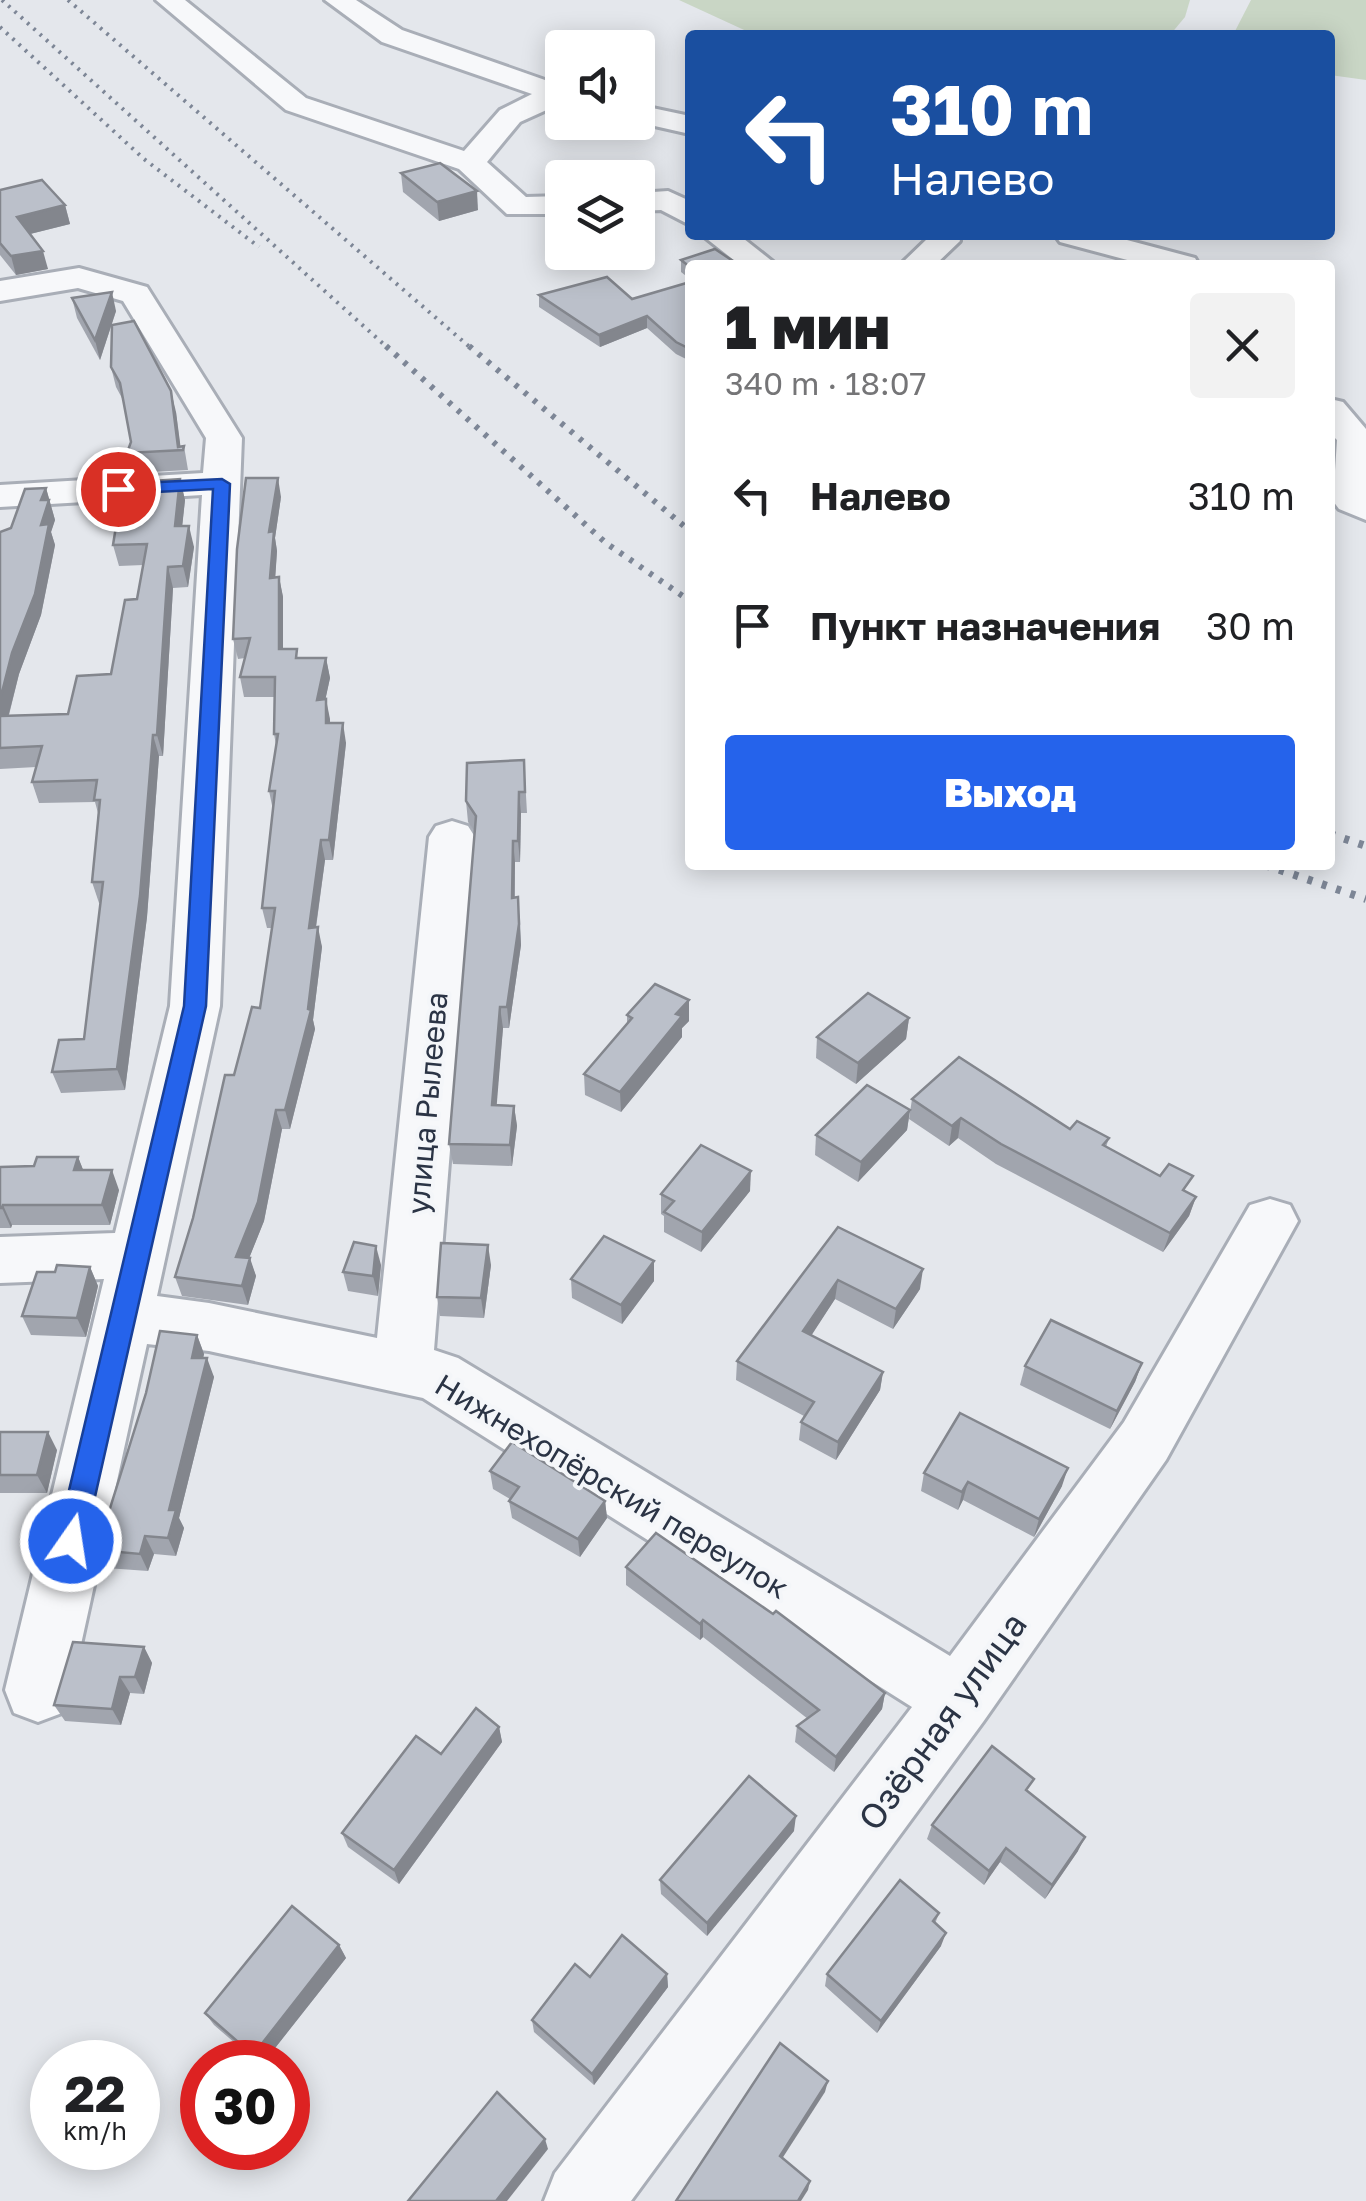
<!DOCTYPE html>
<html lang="ru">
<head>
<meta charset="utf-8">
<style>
	:root { --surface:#fff; --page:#f2f2f2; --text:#202124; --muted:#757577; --accent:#2563eb }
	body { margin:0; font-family:"Golos Text",sans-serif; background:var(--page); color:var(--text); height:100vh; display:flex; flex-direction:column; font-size:38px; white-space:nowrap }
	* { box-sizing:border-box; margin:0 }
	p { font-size:32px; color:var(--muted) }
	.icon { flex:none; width:55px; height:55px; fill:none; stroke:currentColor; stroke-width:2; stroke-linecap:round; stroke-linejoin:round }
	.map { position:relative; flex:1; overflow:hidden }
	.details { position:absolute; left:685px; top:260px; width:650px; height:610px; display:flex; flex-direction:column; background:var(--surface); border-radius:10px; box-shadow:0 5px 25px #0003 }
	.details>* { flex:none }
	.hud { position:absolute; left:685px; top:30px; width:650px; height:210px; border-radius:10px; box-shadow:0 5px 25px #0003; background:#1a4fa0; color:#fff; overflow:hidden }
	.fabs { position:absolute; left:545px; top:30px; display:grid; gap:20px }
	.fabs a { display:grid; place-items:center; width:110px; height:110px; border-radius:10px; background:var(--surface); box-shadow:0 5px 25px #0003; font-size:50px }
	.speed { position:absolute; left:30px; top:2040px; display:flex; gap:20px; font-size:50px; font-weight:700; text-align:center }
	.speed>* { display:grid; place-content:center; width:130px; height:130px; border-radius:50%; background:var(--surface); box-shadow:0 5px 25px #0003; line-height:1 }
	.speed small { font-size:25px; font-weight:400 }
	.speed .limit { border:15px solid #d22; background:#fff; color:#111 }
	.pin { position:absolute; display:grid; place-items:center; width:85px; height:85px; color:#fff; margin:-42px; border:5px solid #fff; border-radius:50%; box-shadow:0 2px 10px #0007 }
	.me { position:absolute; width:110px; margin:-55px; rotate:13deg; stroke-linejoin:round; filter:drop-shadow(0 0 8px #0008) }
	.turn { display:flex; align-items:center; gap:35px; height:210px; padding:0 40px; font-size:45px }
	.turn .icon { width:130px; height:130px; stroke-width:2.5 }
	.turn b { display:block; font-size:70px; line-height:85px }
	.round { display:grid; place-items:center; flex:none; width:105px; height:105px; border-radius:10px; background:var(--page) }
	.headline { display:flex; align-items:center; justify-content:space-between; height:170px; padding:0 40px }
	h1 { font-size:60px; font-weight:800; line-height:75px }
	.button { display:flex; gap:20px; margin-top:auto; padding:20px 40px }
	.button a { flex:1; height:115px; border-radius:10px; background:var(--accent); color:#fff; font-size:40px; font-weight:800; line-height:115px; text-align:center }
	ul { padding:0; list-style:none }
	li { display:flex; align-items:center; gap:30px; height:130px; padding:0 40px }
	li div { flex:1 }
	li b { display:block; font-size:38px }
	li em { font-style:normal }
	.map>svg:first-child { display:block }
	.green { fill:#c9d6c5 }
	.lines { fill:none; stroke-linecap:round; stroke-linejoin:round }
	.minor-casing { stroke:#a9aeb7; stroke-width:6 }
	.minor { fill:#f7f8fa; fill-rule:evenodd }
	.rail-far2 { stroke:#7d8696; stroke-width:4; stroke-dasharray:2.5 6; stroke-linecap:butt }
	.rail-far1 { stroke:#7d8696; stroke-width:6; stroke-dasharray:4 8; stroke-linecap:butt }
	.rail { stroke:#7d8696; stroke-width:8; stroke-dasharray:5 10; stroke-linecap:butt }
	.wall { fill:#a1a5ae }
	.shaded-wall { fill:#83868d }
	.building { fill:#bbc0ca; stroke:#83868d; stroke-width:2.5 }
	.route { fill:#2563eb; stroke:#184099; stroke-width:2.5 }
	.labels { text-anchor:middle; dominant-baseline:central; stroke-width:8; stroke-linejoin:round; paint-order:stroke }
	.street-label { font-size:30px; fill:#2b3445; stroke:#f4f6f9 }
	.near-street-label { font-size:35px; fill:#2b3445; stroke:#f4f6f9 }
</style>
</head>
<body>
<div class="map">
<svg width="1366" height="2201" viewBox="0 0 1366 2201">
	<rect width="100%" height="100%" fill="#e4e7ec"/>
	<g class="green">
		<path d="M679 0H1190L1185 17 1170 35H755Z"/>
		<path d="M1251 0H1366V80L1330 75V35H1233Z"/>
	</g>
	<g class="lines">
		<defs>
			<g id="minor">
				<path d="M156 0H185L306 98 464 151 500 110 532 94 382 42 325 0H356L402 30 562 86V103L520 122 487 162 526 197 562 196V214H507L459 169 286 110Z"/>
				<path d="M638 105 690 116V134L637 122Z"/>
				<path d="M668 191 690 201V225L661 210 638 211V193Z"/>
				<path d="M702 235H739L777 265H740Z"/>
				<path d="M926 235H958L960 241 935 265H900L927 239Z"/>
				<path d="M1055 235H1108L1195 258 1199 265H1146L1060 242Z"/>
				<path d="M79 268 147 287 242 438 220 1006 157 1296 209 1303 377 1338 429 837 436 826 452 821 468 826 475 837 434 1350 458 1358 950 1656 1124 1422 1250 1205 1270 1199 1290 1205 1298 1221 1166 1460 983 1722 631 2201H544L555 2173 912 1707 423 1398 209 1351 147 1344 71 1690 62 1713 38 1722 14 1713 5 1690 104 1279 0 1283V1237L115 1233 170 1006 202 495 0 507V485L203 473 206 438 123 301 78 288 0 301V281Z"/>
				<path d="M1330 399 1343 402 1366 429V520L1339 509 1333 501 1337 440 1330 433Z"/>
			</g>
		</defs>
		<use href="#minor" class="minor-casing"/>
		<use href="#minor" class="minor"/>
		<g class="rail-far2">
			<path d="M2 0 389 349"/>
			<path d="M68 0 472 349"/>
			<path d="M0 27 144 159 259 247"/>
		</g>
		<g class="rail-far1">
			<path d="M386 346 606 543 690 601"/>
			<path d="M469 346 690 531"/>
		</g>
		<g class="rail">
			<path d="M1330 834 1366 846"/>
			<path d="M1265 865 1366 899"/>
		</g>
	</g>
	<g class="wall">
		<path d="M401 173 478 210 439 221 403 192Z"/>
		<path d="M0 190 65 205 70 224 30 234 48 269 16 275 0 255Z"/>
		<path d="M681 260 690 265V279L681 272Z"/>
		<path d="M690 282V361L676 354 647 328 600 347 539 307V295L632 299Z"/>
		<path d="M72 298 116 311 100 360 77 318Z"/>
		<path d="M111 367 176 412 180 446H184L188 470 132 473 127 453 131 442 123 400 116 387Z"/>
		<path d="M180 479 185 500 182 526 194 547 188 587 173 588 163 756H159L147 917 125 1090 61 1093 52 1072 84 1039 101 903H99L92 882 98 813 95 802 39 803 32 782 36 767 0 769V532L11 528 46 488 55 520 51 532 55 545 41 615 19 674 9 715 68 714 111 674 137 599 143 565 119 566 113 545Z"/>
		<path d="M281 497 275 538 277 551 275 577H279L283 597V649L299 658H326L330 678 325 700 330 723 346 743 333 860H325L316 928 322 947 313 1020 315 1029 290 1129H282L264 1221 249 1258 256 1276 248 1305 182 1296 175 1277 234 1075 260 1008 272 928H267L262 908 273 810 269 791 276 745 274 734 275 697H244L240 677 245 658 238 659 233 639Z"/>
		<path d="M524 760 527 813H521L520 862H515V897L520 918 521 945 509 1028H503L496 1105 514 1106 517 1126 512 1166 453 1164 449 1144 475 832 468 822 466 801Z"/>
		<path d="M689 1000V1021L682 1028V1037L621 1112 585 1095 584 1074 627 1024V1015Z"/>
		<path d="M909 1018 906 1039 856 1084 816 1058 817 1037Z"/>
		<path d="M912 1099 1070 1129 1109 1138 1106 1147 1196 1197 1189 1216 1163 1252 996 1164 958 1138 949 1146 909 1119Z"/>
		<path d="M910 1110 907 1130 858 1182 815 1155 816 1135Z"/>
		<path d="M78 1157 83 1170 119 1190 110 1225H12L11 1228H0V1167L34 1166Z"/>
		<path d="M750 1191 701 1252 664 1232V1216L661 1214V1194Z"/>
		<path d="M838 1227 920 1289 893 1329 835 1299 811 1335 883 1372 880 1390 836 1460 799 1440 801 1422 804 1416 736 1380 737 1361Z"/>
		<path d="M381 1265 378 1296 348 1291 343 1272Z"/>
		<path d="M491 1265 484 1318 440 1316 437 1297Z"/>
		<path d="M90 1267 98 1286 86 1337 31 1335 22 1316 55 1272Z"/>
		<path d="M571 1279 654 1281 622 1324 572 1298Z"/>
		<path d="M197 1335 204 1354 203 1358 214 1377 179 1518 184 1528 176 1556 154 1554 148 1571 106 1568 97 1550Z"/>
		<path d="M1142 1363 1135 1382 1110 1429 1020 1385 1025 1366Z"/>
		<path d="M0 1432 57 1450 47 1493H0Z"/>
		<path d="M490 1471 605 1501 607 1518 580 1557 512 1518 509 1501 510 1499 493 1489Z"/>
		<path d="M924 1473 1062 1486 1034 1537 963 1500 958 1510 921 1491Z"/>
		<path d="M626 1567 885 1693 882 1709 834 1772 795 1742 797 1726 808 1719 703 1637 700 1640 626 1585Z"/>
		<path d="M144 1647 152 1663 144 1694 130 1693 121 1725 65 1721 54 1705Z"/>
		<path d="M499 1727 502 1742 399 1884 348 1847 342 1833 441 1754Z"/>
		<path d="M1028 1793 1078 1851 1045 1899 1000 1862 984 1885 927 1839 932 1825Z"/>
		<path d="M794 1831 707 1936 661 1894 660 1880Z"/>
		<path d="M939 1913 935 1924 941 1946 877 2033 825 1986 827 1974Z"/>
		<path d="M339 1945 346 1958 264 2062H257L214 2025 205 2013Z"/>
		<path d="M667 1974 668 1987 594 2085 534 2032 532 2020 590 1977Z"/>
	</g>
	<g class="shaded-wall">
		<path d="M477 191 478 210 439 221 437 202Z"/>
		<path d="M65 205 70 224 22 236 17 217Z"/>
		<path d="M43 251 48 269 16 275 11 256Z"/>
		<path d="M112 292 116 311 100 360 95 340Z"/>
		<path d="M647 316V328L600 347 599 335Z"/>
		<path d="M171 391 176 412 181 450H179Z"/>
		<path d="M278 478 281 497 275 538 277 551 274 597 270 578 269 532Z"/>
		<path d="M180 479 185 500 180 547 175 526Z"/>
		<path d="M46 488 55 520 51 532 55 545 41 615 19 674 3 737 0 727V700L41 525V500Z"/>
		<path d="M189 526 194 547 188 587 183 566Z"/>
		<path d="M168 567 173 588 163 756 157 735Z"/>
		<path d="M279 577 283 597V669L279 649Z"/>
		<path d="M326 658 330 678 321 720 317 700Z"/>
		<path d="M326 699 330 719V743L326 723Z"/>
		<path d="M343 723 346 743 333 860 329 840Z"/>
		<path d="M153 735 159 756 147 917 125 1090 117 1069Z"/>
		<path d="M519 792 521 813 520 862 518 841Z"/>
		<path d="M321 840 325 860 313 947 309 928Z"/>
		<path d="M513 841 515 862 514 919 512 898Z"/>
		<path d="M518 897 521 945 509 1028 507 1007Z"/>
		<path d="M318 927 322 947 313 1020 315 1029 290 1129 285 1110 308 1009Z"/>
		<path d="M689 1000V1021L682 1028V1037L621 1112 620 1092 676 1014Z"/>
		<path d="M500 1007 503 1028 495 1126 492 1105Z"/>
		<path d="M909 1018 906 1039 856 1084 858 1063Z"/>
		<path d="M514 1106 517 1126 512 1166 510 1145Z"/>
		<path d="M276 1110 282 1129 264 1221 242 1276 236 1257Z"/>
		<path d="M910 1110 907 1130 858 1182 861 1162Z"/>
		<path d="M961 1118 958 1138 949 1146 952 1126Z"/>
		<path d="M78 1157 86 1177 74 1170Z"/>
		<path d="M112 1170 119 1190 110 1225 102 1205Z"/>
		<path d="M751 1171 750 1191 701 1252 702 1232Z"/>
		<path d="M1196 1197 1189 1216 1163 1252 1170 1233Z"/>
		<path d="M3 1205 12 1225 11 1228 2 1208Z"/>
		<path d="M488 1245 491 1265 484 1318 481 1298Z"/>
		<path d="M376 1246 381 1265 378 1296 373 1276Z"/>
		<path d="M250 1258 256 1276 248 1305 242 1286Z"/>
		<path d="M654 1261V1281L622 1324 621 1305Z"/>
		<path d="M90 1267 98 1286 86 1337 77 1318Z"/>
		<path d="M923 1269 920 1289 893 1329 896 1309Z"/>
		<path d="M838 1280 835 1299 802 1350 803 1331Z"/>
		<path d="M197 1335 204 1354 199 1377 192 1358Z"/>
		<path d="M207 1358 214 1377 179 1518 184 1528 176 1556 168 1538 169 1510Z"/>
		<path d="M1142 1363 1135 1382 1110 1429 1117 1411Z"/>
		<path d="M883 1372 880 1390 836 1460 838 1442Z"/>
		<path d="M48 1432 57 1450 47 1493 37 1475Z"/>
		<path d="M1068 1468 1062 1486 1034 1537 1039 1519Z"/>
		<path d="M968 1482 963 1500 958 1510 962 1492Z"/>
		<path d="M605 1501 607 1518 580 1557 578 1539Z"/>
		<path d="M145 1536 154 1554 148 1571 140 1554Z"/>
		<path d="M703 1620V1637L700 1640V1624Z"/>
		<path d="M144 1647 152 1663 144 1694 135 1677Z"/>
		<path d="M120 1677 130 1693 121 1725 112 1709Z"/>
		<path d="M885 1693 882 1709 834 1772 836 1757Z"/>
		<path d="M499 1727 502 1742 399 1884 394 1870Z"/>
		<path d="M796 1816 794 1831 707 1936V1923Z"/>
		<path d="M1085 1837 1078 1851 1045 1899 1052 1885Z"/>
		<path d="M1006 1848 1000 1862 984 1885 989 1871Z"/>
		<path d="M946 1933 941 1946 877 2033 881 2021Z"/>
		<path d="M339 1945 346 1958 264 2062H258L253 2055Z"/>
		<path d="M667 1974 668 1987 594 2085 592 2074Z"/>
		<path d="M828 2081 825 2092 778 2165 780 2156Z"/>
		<path d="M545 2139 548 2149 507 2201H496Z"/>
		<path d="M810 2181 808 2190 801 2201H798Z"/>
	</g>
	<g class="building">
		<path d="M440 163 477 191 437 202 401 173Z"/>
		<path d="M42 180 65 205 17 217 43 251 11 256 0 243V190Z"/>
		<path d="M715 249 739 265H690V267L681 260Z"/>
		<path d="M607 277 632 299 690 282V349L676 342 647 316 599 335 539 295Z"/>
		<path d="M112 292 95 340 72 298Z"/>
		<path d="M134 321 171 391 178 447 184 446 183 450 127 453 131 442 120 383 111 367 112 325Z"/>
		<path d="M246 478H278L269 532 274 531 270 578 279 577V649H297L296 658H326L317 700 326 699V723H343L329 840H321L309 928 318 927 308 1009 311 1010 285 1110H276L258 1202 236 1257 250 1258 242 1286 175 1277 193 1218 225 1075H234L252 1007 260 1008 275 908H262L275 791H269L278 734H274L275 677H240L250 638 233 639 237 549Z"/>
		<path d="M180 479 175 526H189L183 566 168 567 157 735H153L140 896 117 1069 52 1072 59 1040 84 1039 103 882H92L100 800H94L97 780 32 782 42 746 0 748V716L68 714 77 676 111 674 125 600 137 599 147 544 113 545 123 483Z"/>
		<path d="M46 488 41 500H49L41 525 49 524 35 594 12 653 0 700V532L11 528 25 489Z"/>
		<path d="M524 760 525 792H519L518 841H513L512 898 518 897 519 924 507 1007H500L492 1105 514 1106 510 1145 449 1144 476 816 466 801 467 763Z"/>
		<path d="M655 984 689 1000 676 1014 682 1016 620 1092 584 1074 632 1018 627 1015Z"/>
		<path d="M868 993 909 1018 858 1063 817 1037Z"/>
		<path d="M959 1057 1070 1129 1077 1121 1109 1138 1103 1145 1160 1176 1169 1164 1193 1176 1183 1190 1196 1197 1170 1233 1001 1144 961 1118 952 1126 912 1099Z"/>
		<path d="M867 1085 910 1110 861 1162 816 1135Z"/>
		<path d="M701 1145 751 1171 702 1232 664 1212 674 1201 661 1194Z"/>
		<path d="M37 1157H78L74 1170H112L102 1205H3L2 1208H0V1167L34 1166Z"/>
		<path d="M838 1227 923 1269 896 1309 838 1280 803 1331 883 1372 838 1442 801 1422 814 1402 737 1361Z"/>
		<path d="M604 1236 654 1261 621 1305 571 1279Z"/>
		<path d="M354 1242 376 1246 373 1276 343 1272Z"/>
		<path d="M441 1243 488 1245 481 1298 437 1297Z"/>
		<path d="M57 1265 90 1267 77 1318 22 1316 37 1272H55Z"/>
		<path d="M1051 1320 1142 1363 1117 1411 1025 1366Z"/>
		<path d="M160 1331 197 1335 192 1358H207L169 1510H176L168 1538 145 1536 140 1554 97 1550 146 1393Z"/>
		<path d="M960 1413 1068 1468 1039 1519 968 1482 962 1492 924 1473Z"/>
		<path d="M0 1432H48L37 1475H0Z"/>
		<path d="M512 1442 605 1501 578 1539 509 1501 519 1487 490 1471Z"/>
		<path d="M656 1533 773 1614 776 1611 885 1693 836 1757 797 1726 819 1710 703 1620 700 1624 626 1567Z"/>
		<path d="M73 1642 144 1647 135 1677H120L112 1709 54 1705Z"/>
		<path d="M476 1708 499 1727 394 1870 342 1833 416 1736 441 1754Z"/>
		<path d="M992 1746 1034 1779 1026 1790 1085 1837 1052 1885 1006 1848 989 1871 932 1825Z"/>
		<path d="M749 1776 796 1816 707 1923 660 1880Z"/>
		<path d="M900 1880 939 1913 933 1921 946 1933 881 2021 827 1974Z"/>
		<path d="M292 1906 339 1945 253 2055 205 2013Z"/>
		<path d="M622 1935 667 1974 592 2074 532 2020 575 1964 590 1977Z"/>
		<path d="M780 2043 828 2081 780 2156 810 2181 798 2201H676Z"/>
		<path d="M497 2092 545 2139 496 2201H408Z"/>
	</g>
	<path class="route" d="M222 479 230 484 206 1006 85 1541 81 1550 71 1553 61 1550 57 1541 184 1006 213 489 118 494 109 489 118 484Z"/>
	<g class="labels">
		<g class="street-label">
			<text transform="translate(427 1103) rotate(-85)">улица Рылеева</text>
			<text transform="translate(612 1486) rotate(31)">Нижнехопёрский переулок</text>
		</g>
		<g class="near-street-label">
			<text transform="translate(942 1721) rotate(-54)">Озёрная улица</text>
		</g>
	</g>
</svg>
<div class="fabs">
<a><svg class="icon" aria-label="sound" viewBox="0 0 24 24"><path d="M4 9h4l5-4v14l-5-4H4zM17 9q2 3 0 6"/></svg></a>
<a><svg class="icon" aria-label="layers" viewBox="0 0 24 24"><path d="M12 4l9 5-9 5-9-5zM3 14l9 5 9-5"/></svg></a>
</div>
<div class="speed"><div>22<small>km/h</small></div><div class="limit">30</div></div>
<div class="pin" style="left:118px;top:489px;background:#d93025"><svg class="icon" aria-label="arrive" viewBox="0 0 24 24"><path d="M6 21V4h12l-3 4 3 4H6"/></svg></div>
<svg class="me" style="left:71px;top:1541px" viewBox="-20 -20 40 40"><circle r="17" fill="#2563eb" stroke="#fff" stroke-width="3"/><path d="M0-11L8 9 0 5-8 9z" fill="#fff"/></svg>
<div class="hud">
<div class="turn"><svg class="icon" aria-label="left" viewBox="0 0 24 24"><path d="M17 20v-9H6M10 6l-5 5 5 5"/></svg><div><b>310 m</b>Налево</div></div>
</div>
<section class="details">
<div class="headline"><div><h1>1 мин</h1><p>340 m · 18:07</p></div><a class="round"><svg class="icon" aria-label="close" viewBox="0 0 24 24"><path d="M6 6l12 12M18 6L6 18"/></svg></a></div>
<ul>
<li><svg class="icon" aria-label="left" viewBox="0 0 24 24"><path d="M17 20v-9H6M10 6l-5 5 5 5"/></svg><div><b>Налево</b></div><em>310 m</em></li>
<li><svg class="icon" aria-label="arrive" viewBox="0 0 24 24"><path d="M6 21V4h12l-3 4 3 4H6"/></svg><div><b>Пункт назначения</b></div><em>30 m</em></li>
</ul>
<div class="button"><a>Выход</a></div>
</section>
</div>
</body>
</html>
